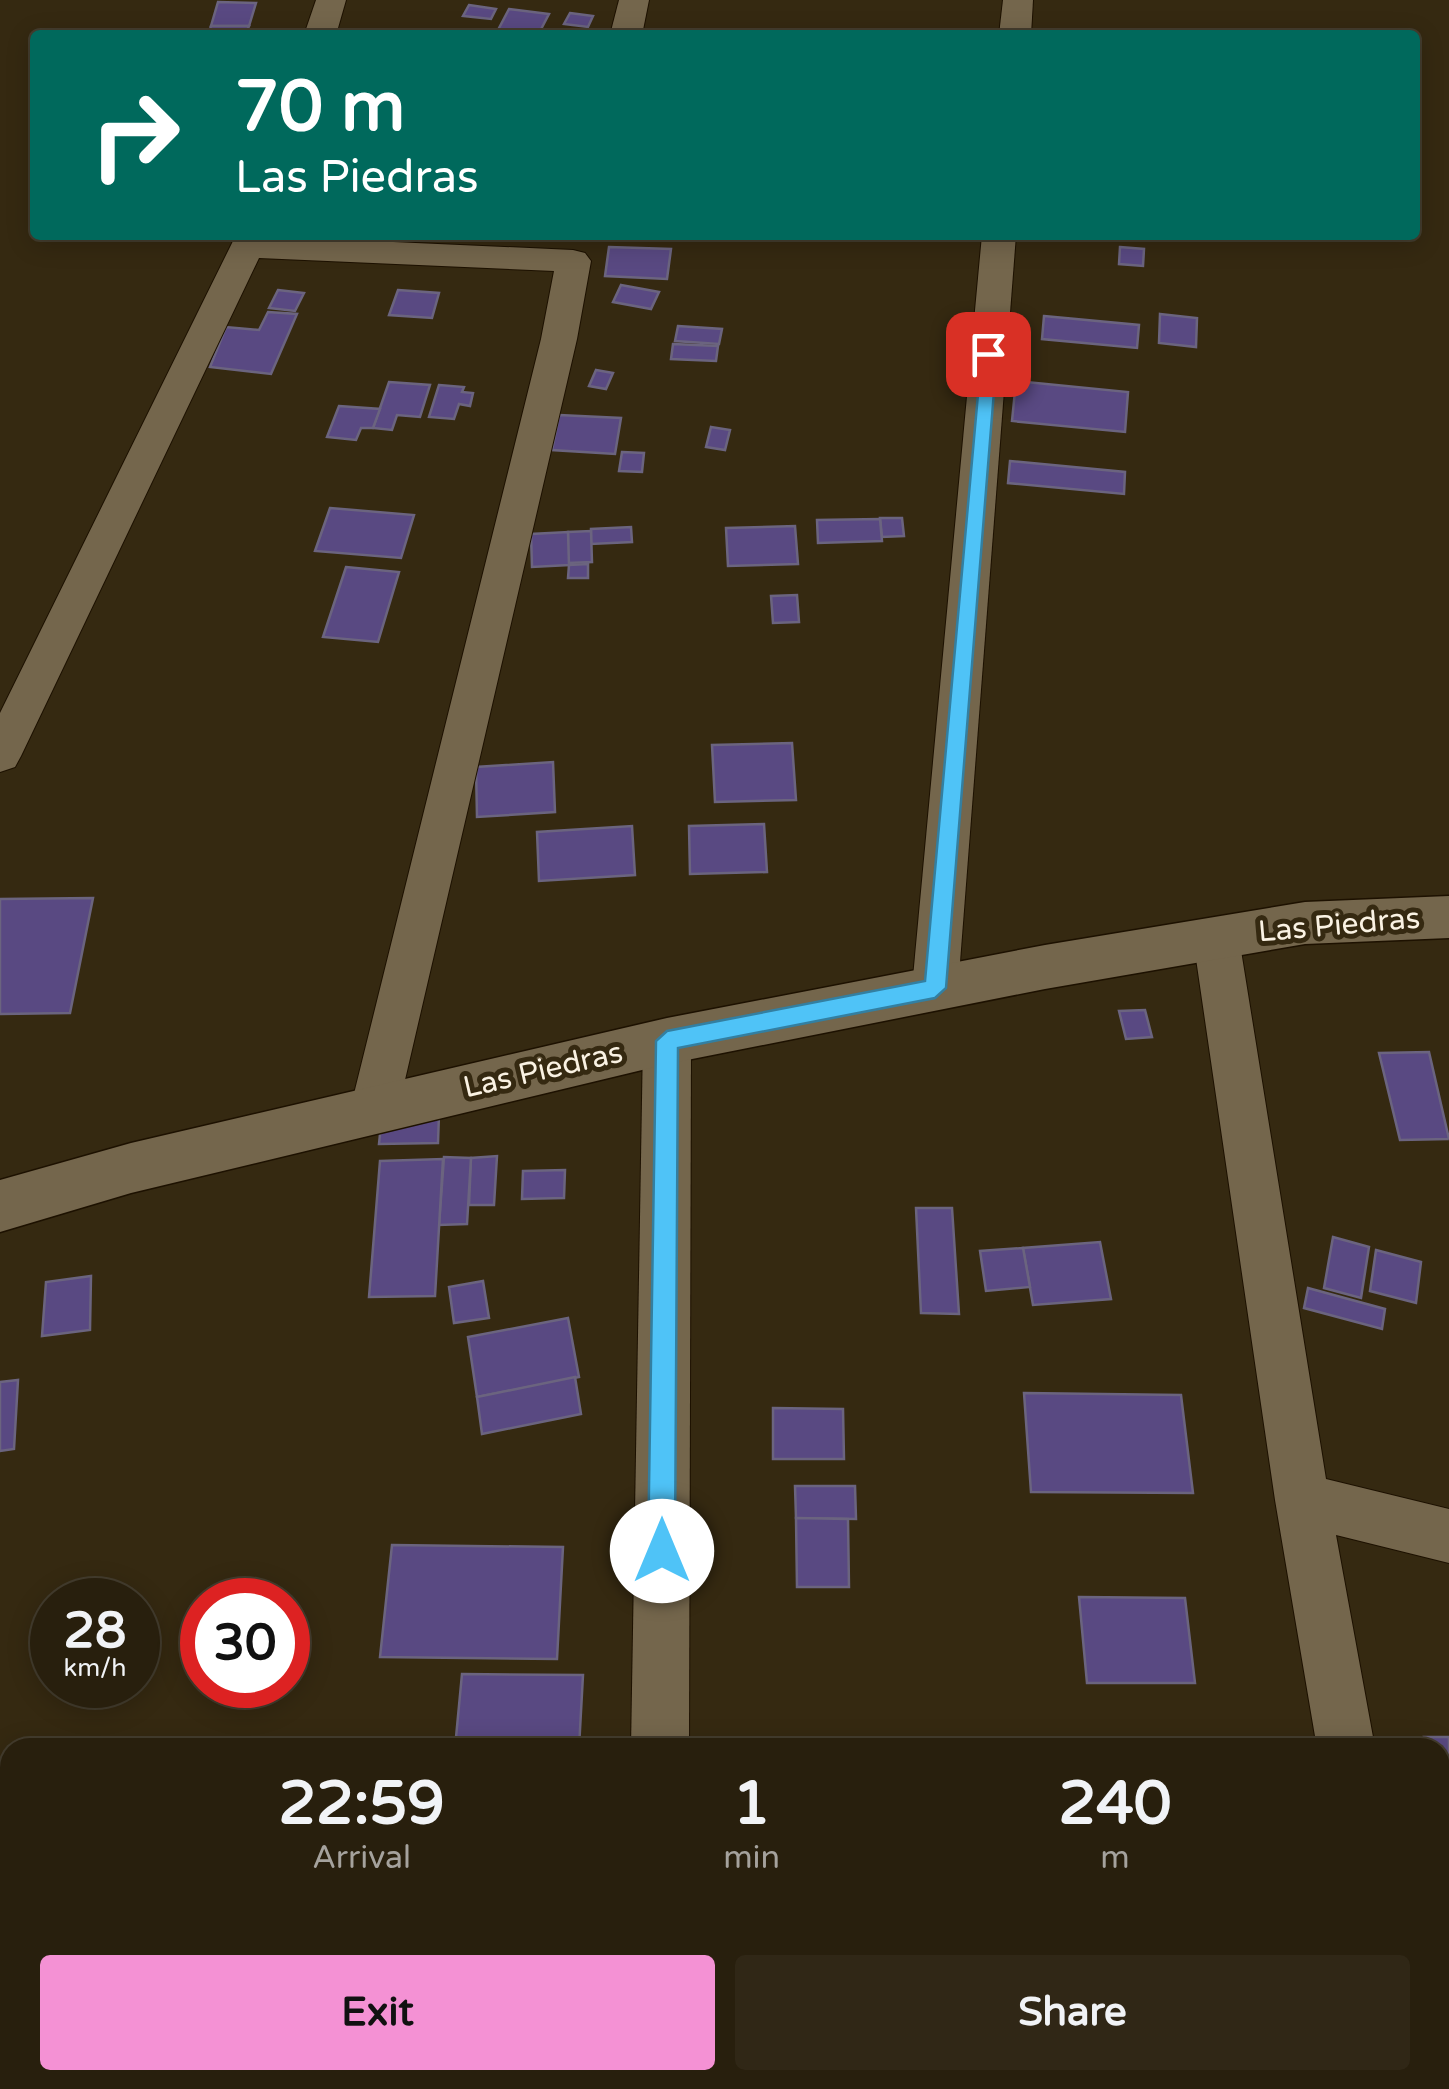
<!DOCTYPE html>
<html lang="en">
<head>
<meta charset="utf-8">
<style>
	:root { --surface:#281f0d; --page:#302716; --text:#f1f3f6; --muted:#a5a29d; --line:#443d2e; --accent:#f491d4 }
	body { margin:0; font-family:"Varela Round",sans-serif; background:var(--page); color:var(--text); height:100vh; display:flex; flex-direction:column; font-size:38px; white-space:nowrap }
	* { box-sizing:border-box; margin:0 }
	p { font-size:32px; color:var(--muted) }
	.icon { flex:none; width:55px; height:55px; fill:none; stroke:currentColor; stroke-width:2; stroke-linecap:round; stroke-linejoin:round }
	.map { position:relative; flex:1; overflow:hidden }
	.sheet { position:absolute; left:0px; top:1738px; width:1450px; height:352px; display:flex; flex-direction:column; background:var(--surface); border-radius:30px 30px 0 0; box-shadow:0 5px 25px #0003,0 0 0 2px var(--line) }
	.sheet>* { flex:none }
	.banner { position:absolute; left:30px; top:30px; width:1390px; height:210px; border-radius:10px; box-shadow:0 5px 25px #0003,0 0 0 2px var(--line); background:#00695c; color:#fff; overflow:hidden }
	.speed { position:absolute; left:30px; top:1578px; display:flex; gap:20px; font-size:50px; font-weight:700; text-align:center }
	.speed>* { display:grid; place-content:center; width:130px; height:130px; border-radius:50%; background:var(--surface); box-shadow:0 5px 25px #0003,0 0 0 2px var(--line); line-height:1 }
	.speed small { font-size:25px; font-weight:400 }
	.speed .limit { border:15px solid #d22; background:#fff; color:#111 }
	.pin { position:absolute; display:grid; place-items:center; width:85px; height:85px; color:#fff; margin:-42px; border-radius:20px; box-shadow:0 5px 15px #0006 }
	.me { position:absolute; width:110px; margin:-55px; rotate:0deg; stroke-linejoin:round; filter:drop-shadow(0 0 8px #0008) }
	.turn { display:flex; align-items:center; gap:35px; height:210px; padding:0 40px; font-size:45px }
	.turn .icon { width:130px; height:130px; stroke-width:2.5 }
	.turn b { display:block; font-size:70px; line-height:85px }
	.eta { display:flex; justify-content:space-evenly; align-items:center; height:170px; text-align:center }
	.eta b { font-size:60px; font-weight:800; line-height:70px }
	.cta { display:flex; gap:20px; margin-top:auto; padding:20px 40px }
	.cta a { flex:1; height:115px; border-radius:10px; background:var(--accent); color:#111; font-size:40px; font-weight:800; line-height:115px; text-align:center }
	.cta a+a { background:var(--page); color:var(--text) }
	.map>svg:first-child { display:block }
	.building { fill:#594982; stroke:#6b647f; stroke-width:2.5 }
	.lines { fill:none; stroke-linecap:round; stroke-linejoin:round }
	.street-casing { stroke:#1d1100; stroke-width:2 }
	.secondary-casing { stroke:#1d1100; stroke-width:3 }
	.street { fill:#74664c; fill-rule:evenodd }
	.secondary { fill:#74664c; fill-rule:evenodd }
	.route { fill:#4fc3f7; stroke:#337fa1; stroke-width:2.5 }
	.labels { text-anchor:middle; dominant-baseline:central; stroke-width:10; stroke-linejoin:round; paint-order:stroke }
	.street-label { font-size:30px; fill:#faf2e3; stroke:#352911 }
</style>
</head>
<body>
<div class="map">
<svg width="1449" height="2089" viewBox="0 0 1449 2089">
	<rect width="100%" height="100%" fill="#352911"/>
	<g class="building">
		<path d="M218 2 256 3 249 26H211Z"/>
		<path d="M469 5 496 9 491 19 463 16Z"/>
		<path d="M509 9 549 14 538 35 498 30Z"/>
		<path d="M570 13 593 16 588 27 564 24Z"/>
		<path d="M211 26H249L246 33H209Z"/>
		<path d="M609 247 671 249 667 279 605 276Z"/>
		<path d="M1120 247 1144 249 1143 266 1119 264Z"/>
		<path d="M621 285 659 292 651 309 613 302Z"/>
		<path d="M278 290 304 293 295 311 269 308Z"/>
		<path d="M398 290 439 293 432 318 389 315Z"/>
		<path d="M268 312 297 314 271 374 210 367 226 327 259 330Z"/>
		<path d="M1160 314 1197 318 1196 347 1159 343Z"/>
		<path d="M1044 316 1139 325 1137 348 1042 339Z"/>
		<path d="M678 326 722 329 719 344 675 341Z"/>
		<path d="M673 344 718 346 716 361 671 359Z"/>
		<path d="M596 370 613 373 606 389 589 386Z"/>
		<path d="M1016 381 1128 392 1125 432 1012 421Z"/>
		<path d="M389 382 430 385 420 417 397 415 392 430 373 428Z"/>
		<path d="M439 385 464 387 462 392 473 393 470 406 459 404 454 419 429 417Z"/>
		<path d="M339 406 380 409 373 428H361L356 440 327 437Z"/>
		<path d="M559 415 621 418 615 454 552 450Z"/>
		<path d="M711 427 730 430 725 450 706 447Z"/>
		<path d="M622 452 644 453 642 472 619 471Z"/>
		<path d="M1010 461 1125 472 1124 494 1008 483Z"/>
		<path d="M330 508 414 515 401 558 315 551Z"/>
		<path d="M902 518 904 536 882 537 880 518Z"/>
		<path d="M880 519 882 541 818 543 817 520Z"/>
		<path d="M795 526 798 564 728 566 726 528Z"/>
		<path d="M631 527 632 542 591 544V529Z"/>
		<path d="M591 531 592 562 568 563V532Z"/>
		<path d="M568 532 569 565 532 567 531 534Z"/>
		<path d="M588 564V578H568L569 565Z"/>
		<path d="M346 567 399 572 378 642 323 637Z"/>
		<path d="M797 595 799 622 773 623 771 596Z"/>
		<path d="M792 743 796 800 715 802 712 745Z"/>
		<path d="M553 762 555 812 477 817 476 767Z"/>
		<path d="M764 824 767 872 690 874 689 826Z"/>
		<path d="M632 826 635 875 539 881 537 832Z"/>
		<path d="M93 898 70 1013 0 1014V899Z"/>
		<path d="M1145 1010 1152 1037 1126 1039 1119 1011Z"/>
		<path d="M1429 1052 1449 1139 1400 1140 1379 1053Z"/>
		<path d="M439 1114 438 1143 379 1144 382 1115Z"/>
		<path d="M497 1156 494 1205H469L471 1158Z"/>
		<path d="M471 1158 467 1224 439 1225 444 1157Z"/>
		<path d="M443 1159 435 1296 369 1297 380 1161Z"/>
		<path d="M565 1170 564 1198 522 1199 523 1171Z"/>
		<path d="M916 1208H952L959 1314 921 1313Z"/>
		<path d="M1333 1237 1369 1247 1361 1298 1324 1288Z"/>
		<path d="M1100 1242 1111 1299 1033 1305 1023 1248Z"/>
		<path d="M1023 1248 1030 1287 986 1291 980 1251Z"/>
		<path d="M1376 1250 1421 1262 1416 1303 1370 1291Z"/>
		<path d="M91 1276 90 1330 42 1336 46 1282Z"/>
		<path d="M483 1281 489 1318 454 1323 449 1287Z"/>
		<path d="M1308 1288 1385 1309 1382 1329 1304 1308Z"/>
		<path d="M568 1318 579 1377 477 1397 468 1337Z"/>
		<path d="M575 1377 581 1414 482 1434 477 1397Z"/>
		<path d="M18 1380 14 1449 0 1451V1382Z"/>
		<path d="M1024 1393 1181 1395 1193 1493 1031 1492Z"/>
		<path d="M773 1408 843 1409 844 1459H773Z"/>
		<path d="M795 1486H855L856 1519 796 1518Z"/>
		<path d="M796 1518 848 1519 849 1587H797Z"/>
		<path d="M392 1545 563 1547 557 1659 380 1657Z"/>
		<path d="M1079 1597 1185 1598 1195 1683H1087Z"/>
		<path d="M462 1674 583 1675 579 1748H455Z"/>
		<path d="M1424 1737H1449V1788H1440V1748H1427Z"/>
	</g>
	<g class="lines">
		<defs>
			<g id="street">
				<path d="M316 0H346L336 35H304Z"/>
				<path d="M619 0H649L642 35H610Z"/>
				<path d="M1003 0H1033L1031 35H999Z"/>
				<path d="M236 235 573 250 585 253 591 261 577 339 398 1110 391 1125 374 1131 357 1125 350 1110 541 339 554 271 259 258 21 756 15 767 0 772V713Z"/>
				<path d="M982 235H1016L958 988 951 1002 935 1007 919 1002 912 988Z"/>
				<path d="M1216 919 1232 925 1239 938 1326 1479 1449 1509V1563L1336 1535 1375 1748H1317L1275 1500 1193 938 1200 925Z"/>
				<path d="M667 1021 684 1027 691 1041 689 1748H631L643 1041 650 1027Z"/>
				<rect x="624" y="2080" width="64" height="9"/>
				<path d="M1374 2080H1438L1440 2089H1376Z"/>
			</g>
			<path id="secondary" d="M1449 896V938L1305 944 1045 989 667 1064 131 1193 0 1232V1180L131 1143 667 1018 1045 945 1305 902Z"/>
		</defs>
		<use href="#street" class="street-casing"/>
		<use href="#secondary" class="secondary-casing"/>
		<use href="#street" class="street"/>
		<use href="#secondary" class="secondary"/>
	</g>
	<path class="route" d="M982 350 997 354 946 988 935 998 678 1048 675 1551 671 1560 662 1564 652 1560 648 1551 656 1041 667 1031 925 981Z"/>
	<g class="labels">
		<g class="street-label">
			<text transform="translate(1339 925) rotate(-5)">Las Piedras</text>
			<text transform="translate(543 1070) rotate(-13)">Las Piedras</text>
		</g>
	</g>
</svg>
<div class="speed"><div>28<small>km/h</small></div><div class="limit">30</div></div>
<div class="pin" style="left:988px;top:354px;background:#d93025"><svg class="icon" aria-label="arrive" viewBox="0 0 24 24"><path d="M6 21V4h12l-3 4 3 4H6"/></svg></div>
<svg class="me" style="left:662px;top:1551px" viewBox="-20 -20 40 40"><circle r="19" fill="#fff"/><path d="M0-13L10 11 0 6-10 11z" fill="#4fc3f7"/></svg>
<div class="banner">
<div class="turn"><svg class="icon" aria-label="right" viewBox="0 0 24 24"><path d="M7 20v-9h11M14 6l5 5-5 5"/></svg><div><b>70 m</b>Las Piedras</div></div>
</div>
<section class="sheet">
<div class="eta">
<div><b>22:59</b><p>Arrival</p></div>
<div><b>1</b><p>min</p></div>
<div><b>240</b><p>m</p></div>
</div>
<div class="cta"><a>Exit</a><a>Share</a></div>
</section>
</div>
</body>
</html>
